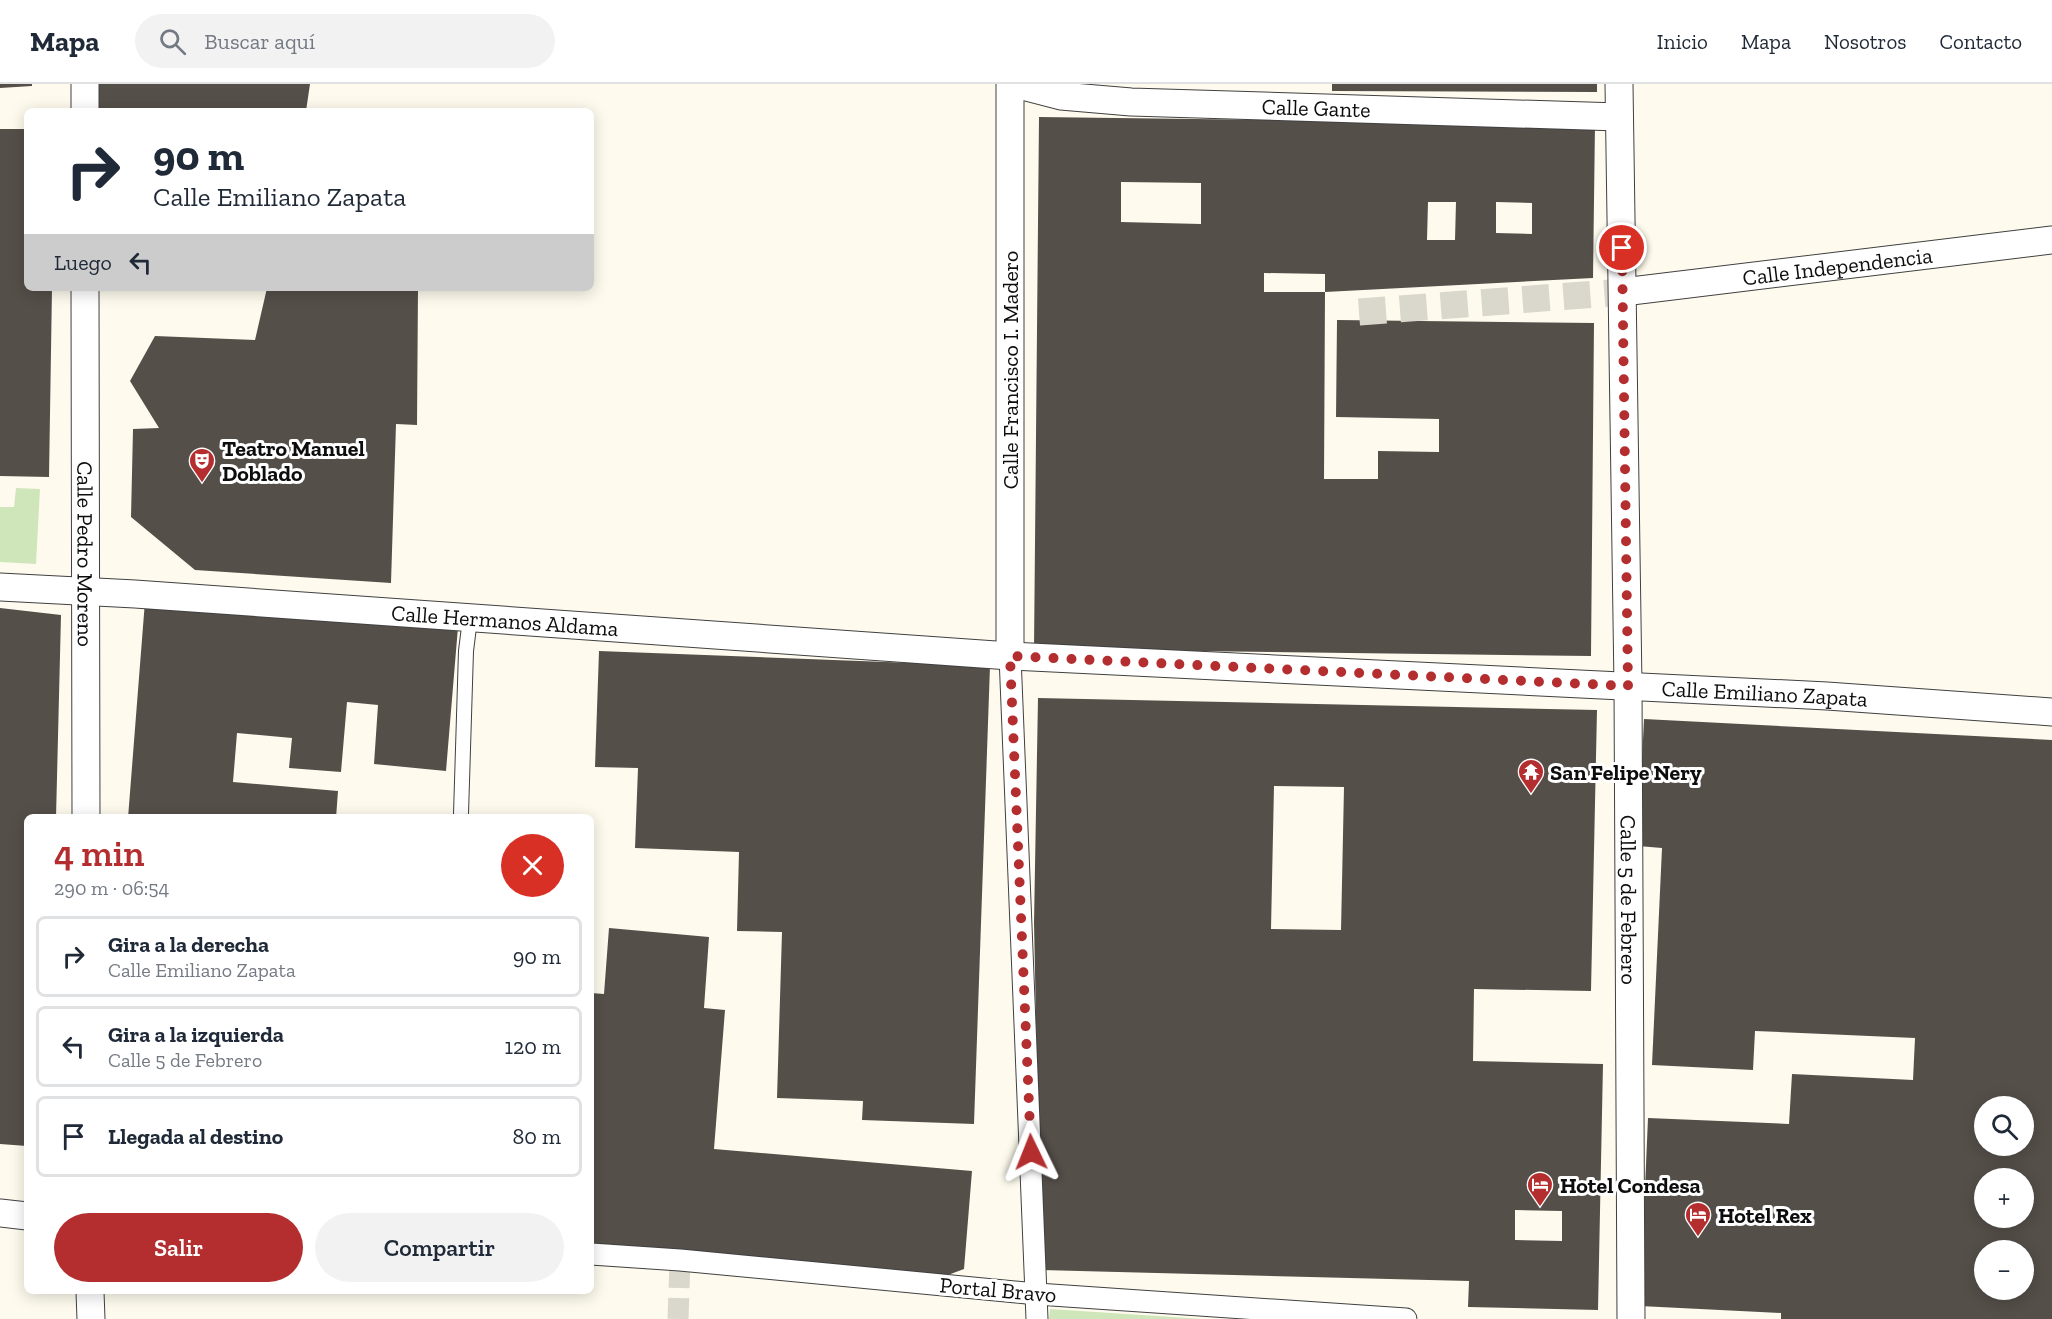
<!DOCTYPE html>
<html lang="es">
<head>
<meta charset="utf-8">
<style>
	:root { --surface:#fff; --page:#f2f2f3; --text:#1f2937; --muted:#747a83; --line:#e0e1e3; --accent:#b42e30 }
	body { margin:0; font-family:"Zilla Slab",serif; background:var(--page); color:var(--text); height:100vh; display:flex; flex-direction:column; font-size:22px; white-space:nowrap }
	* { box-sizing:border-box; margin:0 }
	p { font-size:20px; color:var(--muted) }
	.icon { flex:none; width:33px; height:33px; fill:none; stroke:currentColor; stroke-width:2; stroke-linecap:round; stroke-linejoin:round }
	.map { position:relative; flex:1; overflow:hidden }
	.side { position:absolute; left:24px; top:730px; width:570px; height:480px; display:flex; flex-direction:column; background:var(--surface); border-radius:9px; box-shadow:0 3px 15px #0003 }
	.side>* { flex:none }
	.banner { position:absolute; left:24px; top:24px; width:570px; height:183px; border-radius:9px; box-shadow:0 3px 15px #0003; background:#fff; color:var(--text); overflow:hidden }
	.controls { position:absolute; left:1974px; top:1012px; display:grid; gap:12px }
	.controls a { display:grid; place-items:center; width:60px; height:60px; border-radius:50%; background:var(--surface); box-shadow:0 3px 15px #0003; font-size:30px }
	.pin { position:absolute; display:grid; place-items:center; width:51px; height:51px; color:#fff; margin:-26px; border:3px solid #fff; border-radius:50%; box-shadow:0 2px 6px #0007 }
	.me { position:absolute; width:66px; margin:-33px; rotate:358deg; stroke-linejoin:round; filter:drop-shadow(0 0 4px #0008) }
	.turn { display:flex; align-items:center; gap:21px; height:126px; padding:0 30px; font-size:27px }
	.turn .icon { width:78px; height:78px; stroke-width:2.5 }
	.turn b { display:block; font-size:42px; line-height:51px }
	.then { display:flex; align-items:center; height:57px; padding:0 30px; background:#0003; gap:12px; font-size:22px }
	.round { display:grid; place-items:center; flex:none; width:63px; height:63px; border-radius:32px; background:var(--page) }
	.headline { display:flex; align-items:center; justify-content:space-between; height:102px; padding:0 30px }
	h1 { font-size:36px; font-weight:600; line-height:45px; color:var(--accent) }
	.cta { display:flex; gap:12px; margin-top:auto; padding:12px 30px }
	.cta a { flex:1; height:69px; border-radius:36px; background:var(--accent); color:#fff; font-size:24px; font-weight:600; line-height:69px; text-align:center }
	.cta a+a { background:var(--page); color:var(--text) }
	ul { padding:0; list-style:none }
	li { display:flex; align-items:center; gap:18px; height:81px; margin:0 12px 9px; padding:0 18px; border:3px solid var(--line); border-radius:9px }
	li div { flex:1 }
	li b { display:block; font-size:22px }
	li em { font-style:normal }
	header { display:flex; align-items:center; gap:36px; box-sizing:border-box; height:84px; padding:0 30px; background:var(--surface); border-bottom:2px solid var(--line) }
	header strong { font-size:28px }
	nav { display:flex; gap:33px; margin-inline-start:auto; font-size:21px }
	.search { width:420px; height:54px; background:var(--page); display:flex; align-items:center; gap:15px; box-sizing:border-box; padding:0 21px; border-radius:33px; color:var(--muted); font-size:22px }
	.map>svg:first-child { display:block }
	.green { fill:#cfe6ba }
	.building { fill:#554f4a; fill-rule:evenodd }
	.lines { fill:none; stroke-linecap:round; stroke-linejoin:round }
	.pedestrian-tunnel { stroke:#dad7cc; stroke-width:21; stroke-dasharray:21 10; stroke-linecap:butt }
	.minor-tunnel { stroke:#dad7cc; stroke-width:27; stroke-dasharray:27 14; stroke-linecap:butt }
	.service-casing { stroke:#404040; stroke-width:16 }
	.pedestrian-casing { stroke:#404040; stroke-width:23 }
	.minor-casing { stroke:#404040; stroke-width:29 }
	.service { stroke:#fff; stroke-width:14 }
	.pedestrian { stroke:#fff; stroke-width:21 }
	.minor { stroke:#fff; stroke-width:27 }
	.route { stroke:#b42e30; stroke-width:10; stroke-dasharray:0 18 }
	.labels { text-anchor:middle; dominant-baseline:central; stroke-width:6; stroke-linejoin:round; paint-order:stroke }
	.street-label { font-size:22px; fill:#0d0d0d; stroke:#fff }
	.poi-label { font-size:22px; font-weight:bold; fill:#0d0d0d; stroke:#fff; text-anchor:start }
</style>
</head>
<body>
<header>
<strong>Mapa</strong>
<div class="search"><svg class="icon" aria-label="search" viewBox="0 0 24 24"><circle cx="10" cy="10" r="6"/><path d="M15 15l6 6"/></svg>Buscar aquí</div>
<nav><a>Inicio</a><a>Mapa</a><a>Nosotros</a><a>Contacto</a></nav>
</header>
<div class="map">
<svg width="2052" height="1235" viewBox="0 0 2052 1235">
	<rect width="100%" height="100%" fill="#fefbee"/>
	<g class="green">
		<path d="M16 404 40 405 36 480 0 478V423H14Z"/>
		<path d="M1050 1225 1203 1235H1049Z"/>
	</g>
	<g class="building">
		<path d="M0 0H32V2L0 4Z"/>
		<path d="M98 0H310L306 27H98Z"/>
		<path d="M1332 0H1597V8L1332 7Z"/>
		<path d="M1039 33 1595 40 1593 194 1325 208V190L1264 189V208H1325L1324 395H1378V367L1439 368V335L1336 333 1337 236 1594 239 1591 572 1034 565ZM1121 98 1201 99V140L1121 138ZM1428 118H1456L1455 156H1427ZM1496 118 1532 119V150L1496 149Z"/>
		<path d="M0 45H27V204H52L49 393 0 392Z"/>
		<path d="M267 204H418L417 341 396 340 391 499 195 486 131 433 133 345 159 344 130 297 155 252 255 256Z"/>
		<path d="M145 517 458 543 446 687 374 680 378 621 347 618 341 688 289 684 292 654 237 649 233 698 338 707 336 734H128Z"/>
		<path d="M0 524 61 531 56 734H27V1062L0 1060Z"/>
		<path d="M599 567 990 582 974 1040 862 1036 863 1017 777 1014 782 848 737 847 739 768 635 764 638 684 595 683Z"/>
		<path d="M1038 614 1597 626 1591 907 1474 905 1473 977 1603 980 1598 1226 1468 1223 1469 1197 1041 1186 1034 839ZM1274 702 1344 703 1341 846 1271 845ZM1515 1126 1562 1127V1157L1515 1156Z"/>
		<path d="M1644 635 2052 656V1235H1781V1229L1640 1222 1648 1034 1789 1040 1792 990 1913 996 1915 954 1755 947 1753 986 1652 981 1662 764 1638 762ZM1984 1023H2024V1062H1984ZM1984 1095H2024V1134H1984ZM1984 1167H2024V1206H1984Z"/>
		<path d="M609 844 709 853 704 924 725 926 714 1065 972 1087 964 1185 948 1191 591 1162V909L604 910Z"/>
	</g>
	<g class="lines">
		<path class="pedestrian-tunnel" d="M678 1235 680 1176"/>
		<path class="minor-tunnel" d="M1359 228 1623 208"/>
		<defs>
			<path id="service" d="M461 730 466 567 470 535"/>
			<g id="pedestrian">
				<path d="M1010 572 1037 1235"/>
				<path d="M591 1170 680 1176 1037 1210 1406 1235"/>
			</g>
			<g id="minor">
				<path d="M85 0V27"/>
				<path id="s1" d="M1015 0 1061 12 1131 18 1619 33"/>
				<path id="s2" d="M1619 0 1628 602 1631 1235"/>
				<path id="s3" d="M85 204 86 734"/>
				<path id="s4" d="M1623 208 2052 156"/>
				<path id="s5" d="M0 503 135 510 1010 572 1827 612 2052 628"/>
				<path d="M1010 572V0"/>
				<path d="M0 1129 27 1132"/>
				<path d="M90 1208 91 1235"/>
			</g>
		</defs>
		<use href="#service" class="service-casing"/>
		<use href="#pedestrian" class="pedestrian-casing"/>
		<use href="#minor" class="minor-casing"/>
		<use href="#service" class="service"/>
		<use href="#pedestrian" class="pedestrian"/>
		<use href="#minor" class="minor"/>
	</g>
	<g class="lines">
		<path class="route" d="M1031 1068 1010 572 1628 602 1622 164"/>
	</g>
	<defs>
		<symbol id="theatre-pin" viewBox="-11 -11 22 30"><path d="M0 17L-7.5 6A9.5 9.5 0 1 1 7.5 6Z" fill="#b42e30" stroke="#fff"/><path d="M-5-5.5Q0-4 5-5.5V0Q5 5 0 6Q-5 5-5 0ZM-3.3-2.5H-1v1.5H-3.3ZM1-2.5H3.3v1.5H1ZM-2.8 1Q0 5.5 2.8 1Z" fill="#fff"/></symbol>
		<symbol id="temple-pin" viewBox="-11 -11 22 30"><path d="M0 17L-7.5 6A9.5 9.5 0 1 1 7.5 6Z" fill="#b42e30" stroke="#fff"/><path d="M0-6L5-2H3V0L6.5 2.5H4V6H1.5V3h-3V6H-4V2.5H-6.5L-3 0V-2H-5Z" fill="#fff"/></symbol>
		<symbol id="hotel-pin" viewBox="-11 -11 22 30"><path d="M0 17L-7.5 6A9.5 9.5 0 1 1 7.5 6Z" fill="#b42e30" stroke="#fff"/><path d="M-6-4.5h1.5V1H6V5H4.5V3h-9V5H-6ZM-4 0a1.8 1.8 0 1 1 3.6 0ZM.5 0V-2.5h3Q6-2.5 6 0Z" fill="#fff"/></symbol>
	</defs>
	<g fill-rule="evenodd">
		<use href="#theatre-pin" x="187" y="362" width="30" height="40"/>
		<use href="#temple-pin" x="1516" y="673" width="30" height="40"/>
		<use href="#hotel-pin" x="1525" y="1086" width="30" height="40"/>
		<use href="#hotel-pin" x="1683" y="1116" width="30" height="40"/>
	</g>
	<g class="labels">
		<g class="street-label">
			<text stroke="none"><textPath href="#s1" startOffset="303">Calle Gante</textPath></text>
			<text stroke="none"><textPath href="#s4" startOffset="216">Calle Independencia</textPath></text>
			<text transform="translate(1010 286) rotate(-90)">Calle Francisco I. Madero</text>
			<text stroke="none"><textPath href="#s3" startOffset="266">Calle Pedro Moreno</textPath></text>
			<text stroke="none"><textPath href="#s5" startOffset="506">Calle Hermanos Aldama</textPath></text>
			<text stroke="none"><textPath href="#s5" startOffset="1768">Calle Emiliano Zapata</textPath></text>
			<text stroke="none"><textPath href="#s2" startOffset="816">Calle 5 de Febrero</textPath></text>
			<text transform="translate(998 1206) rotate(5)">Portal Bravo</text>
		</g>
		<g class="poi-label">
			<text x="222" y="364">Teatro Manuel<tspan x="222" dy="25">Doblado</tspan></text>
			<text x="1550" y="688">San Felipe Nery</text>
			<text x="1560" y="1101">Hotel Condesa</text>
			<text x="1718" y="1131">Hotel Rex</text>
		</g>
	</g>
</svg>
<div class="controls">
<a><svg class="icon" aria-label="search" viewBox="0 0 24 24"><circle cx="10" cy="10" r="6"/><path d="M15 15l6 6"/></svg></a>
<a>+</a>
<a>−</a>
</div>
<div class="pin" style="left:1622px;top:164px;background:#d93025"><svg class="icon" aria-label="arrive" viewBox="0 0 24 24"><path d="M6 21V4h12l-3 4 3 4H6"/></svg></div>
<svg class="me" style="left:1031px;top:1068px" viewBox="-20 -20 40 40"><path d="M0-17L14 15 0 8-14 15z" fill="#b42e30" stroke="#fff" stroke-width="4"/></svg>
<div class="banner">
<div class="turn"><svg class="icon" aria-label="right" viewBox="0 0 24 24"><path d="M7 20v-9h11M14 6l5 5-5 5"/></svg><div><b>90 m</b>Calle Emiliano Zapata</div></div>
<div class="then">Luego<svg class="icon" aria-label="left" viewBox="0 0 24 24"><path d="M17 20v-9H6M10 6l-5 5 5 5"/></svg></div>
</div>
<section class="side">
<div class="headline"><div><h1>4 min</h1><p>290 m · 06:54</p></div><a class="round" style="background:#d93025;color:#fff"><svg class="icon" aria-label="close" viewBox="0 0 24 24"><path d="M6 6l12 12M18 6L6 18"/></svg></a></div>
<ul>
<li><svg class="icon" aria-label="right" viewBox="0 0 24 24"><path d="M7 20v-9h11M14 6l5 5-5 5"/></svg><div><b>Gira a la derecha</b><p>Calle Emiliano Zapata</p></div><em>90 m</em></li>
<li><svg class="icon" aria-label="left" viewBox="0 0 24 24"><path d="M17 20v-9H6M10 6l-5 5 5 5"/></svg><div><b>Gira a la izquierda</b><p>Calle 5 de Febrero</p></div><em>120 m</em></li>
<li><svg class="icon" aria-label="arrive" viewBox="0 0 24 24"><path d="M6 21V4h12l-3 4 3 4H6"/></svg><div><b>Llegada al destino</b></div><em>80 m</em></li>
</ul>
<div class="cta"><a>Salir</a><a>Compartir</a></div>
</section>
</div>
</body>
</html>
